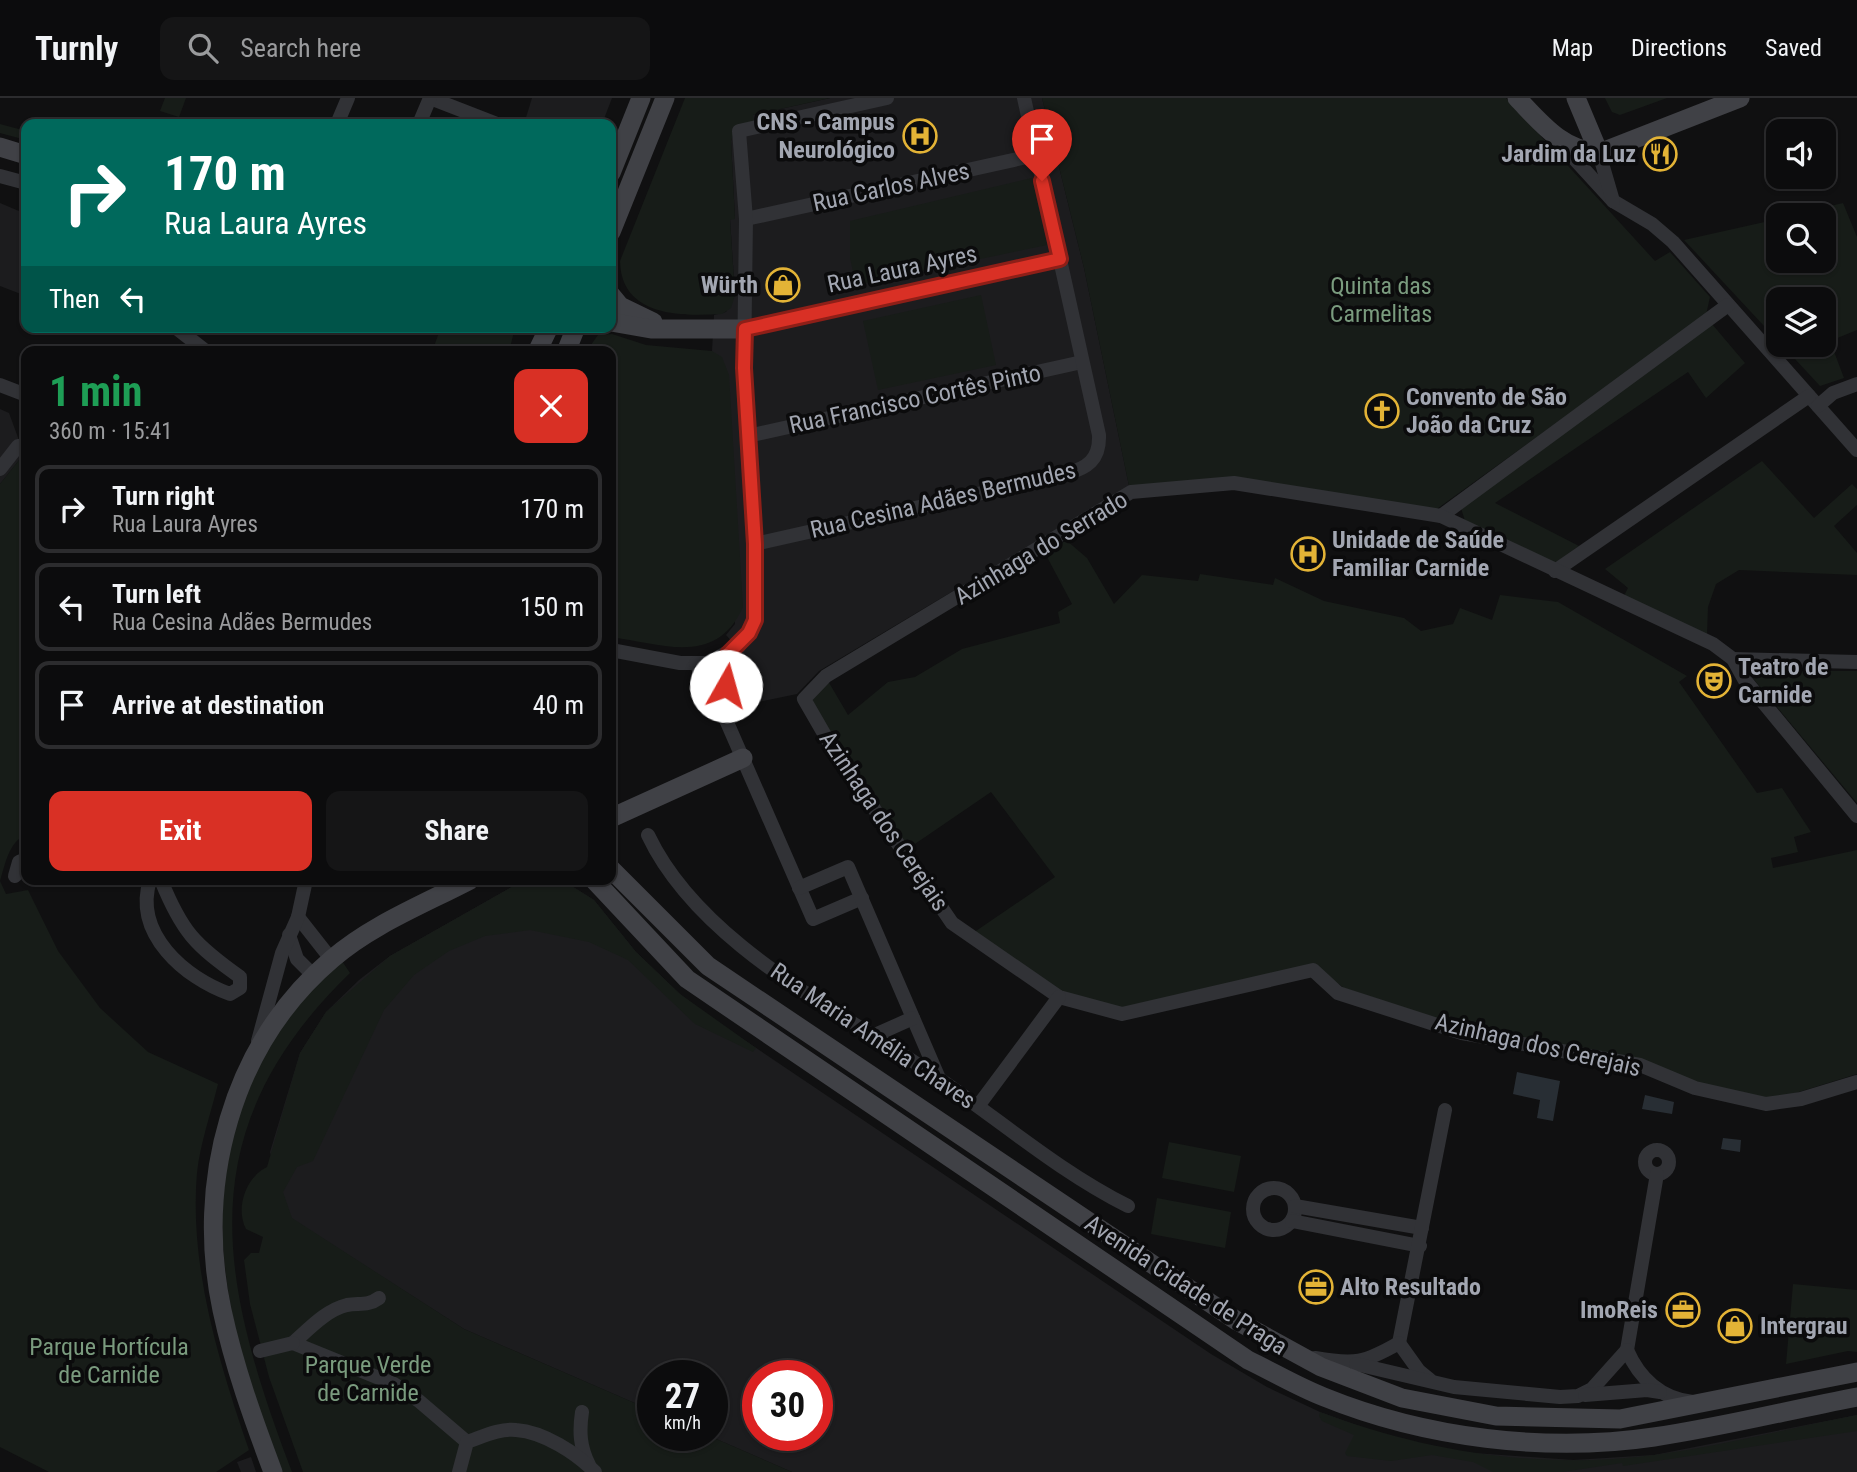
<!DOCTYPE html>
<html lang="en">
<head>
<meta charset="utf-8">
<style>
	:root { --surface:#0c0c0d; --page:#151516; --text:#f1f3f6; --muted:#9a9b9d; --line:#2c2c2e; --accent:#d93025 }
	body { margin:0; font-family:"Roboto Condensed",sans-serif; background:var(--page); color:var(--text); height:100vh; display:flex; flex-direction:column; font-size:26px; white-space:nowrap }
	* { box-sizing:border-box; margin:0 }
	p { font-size:23px; color:var(--muted) }
	.icon { flex:none; width:38px; height:38px; fill:none; stroke:currentColor; stroke-width:2; stroke-linecap:round; stroke-linejoin:round }
	.map { position:relative; flex:1; overflow:hidden }
	.details { position:absolute; left:21px; top:248px; width:595px; height:539px; display:flex; flex-direction:column; background:var(--surface); border-radius:14px; box-shadow:0 2px 5px #0004,0 0 0 2px var(--line) }
	.details>* { flex:none }
	.guide { position:absolute; left:21px; top:21px; width:595px; height:214px; border-radius:14px; box-shadow:0 2px 5px #0004,0 0 0 2px var(--line); background:#00695c; color:#fff; overflow:hidden }
	.tools { position:absolute; left:1766px; top:21px; display:grid; gap:14px }
	.tools a { display:grid; place-items:center; width:70px; height:70px; border-radius:14px; background:var(--surface); box-shadow:0 2px 5px #0004,0 0 0 2px var(--line); font-size:35px }
	.speed { position:absolute; left:637px; top:1262px; display:flex; gap:14px; font-size:35px; font-weight:700; text-align:center }
	.speed>* { display:grid; place-content:center; width:91px; height:91px; border-radius:50%; background:var(--surface); box-shadow:0 2px 5px #0004,0 0 0 2px var(--line); line-height:1 }
	.speed small { font-size:18px; font-weight:400 }
	.speed .limit { border:10px solid #d22; background:#fff; color:#111 }
	.pin { position:absolute; display:grid; place-items:center; width:60px; height:60px; color:#fff; margin:-72px -30px; border-radius:50% 50% 50% 0; rotate:-45deg; box-shadow:0 0 7px #0007 }
	.pin .icon { rotate:45deg }
	.me { position:absolute; width:77px; margin:-38px; rotate:7deg; stroke-linejoin:round; filter:drop-shadow(0 0 5px #0008) }
	.turn { display:flex; align-items:center; gap:24px; height:147px; padding:0 28px; font-size:32px }
	.turn .icon { width:91px; height:91px; stroke-width:2.5 }
	.turn b { display:block; font-size:49px; line-height:60px }
	.then { display:flex; align-items:center; height:66px; padding:0 28px; background:#0003; gap:14px; font-size:26px }
	.round { display:grid; place-items:center; flex:none; width:74px; height:74px; border-radius:14px; background:var(--page) }
	.summary { display:flex; align-items:center; justify-content:space-between; height:119px; padding:0 28px }
	h1 { font-size:42px; font-weight:700; line-height:52px; color:#1e9e55 }
	.primary-button { display:flex; gap:14px; margin-top:auto; padding:14px 28px }
	.primary-button a { flex:1; height:80px; border-radius:14px; background:var(--accent); color:#fff; font-size:28px; font-weight:700; line-height:80px; text-align:center }
	.primary-button a+a { background:var(--page); color:var(--text) }
	ul { padding:0; list-style:none }
	li { display:flex; align-items:center; gap:21px; height:88px; margin:0 14px 10px; padding:0 14px; border:4px solid var(--line); border-radius:14px }
	li div { flex:1 }
	li b { display:block; font-size:26px }
	li em { font-style:normal }
	header { display:flex; align-items:center; gap:42px; box-sizing:border-box; height:98px; padding:0 35px; background:var(--surface); border-bottom:2px solid var(--line) }
	header strong { font-size:33px }
	nav { display:flex; gap:38px; margin-inline-start:auto; font-size:24px }
	.search { width:490px; height:63px; background:var(--page); display:flex; align-items:center; gap:18px; box-sizing:border-box; padding:0 24px; border-radius:14px; color:var(--muted); font-size:26px }
	.map>svg:first-child { display:block }
	.built { fill:#1c1c1e; fill-rule:evenodd }
	.green { fill:#171c18 }
	.water { fill:#282e34 }
	.lines { fill:none; stroke-linecap:round; stroke-linejoin:round }
	.street { stroke:#313236; stroke-width:14 }
	.secondary { stroke:#404146; stroke-width:19 }
	.route-casing { stroke:#8d1f18; stroke-width:18 }
	.route { stroke:#d93025; stroke-width:12 }
	.labels { text-anchor:middle; dominant-baseline:central; stroke-width:7; stroke-linejoin:round; paint-order:stroke }
	.poi-label { font-size:24px; font-weight:bold; fill:#a2a6b1; stroke:#0b0b0c; text-anchor:start }
	.street-label { font-size:24px; fill:#a2a6b1; stroke:#0b0b0c }
	.park-label { font-size:24px; fill:#7a9b7e; stroke:#0b0b0c }
</style>
</head>
<body>
<header>
<strong>Turnly</strong>
<div class="search"><svg class="icon" aria-label="search" viewBox="0 0 24 24"><circle cx="10" cy="10" r="6"/><path d="M15 15l6 6"/></svg>Search here</div>
<nav><a>Map</a><a>Directions</a><a>Saved</a></nav>
</header>
<div class="map">
<svg width="1857" height="1374" viewBox="0 0 1857 1374">
	<rect width="100%" height="100%" fill="#101011"/>
	<g class="built">
		<path d="M532 0H612L602 26H524Z"/>
		<path d="M830 0H1042L1084 170 1129 388 819 573 797 596 753 605 740 604V580L747 560 726 537 735 526 712 253 714 217 726 214 735 197 730 121 735 120 731 43 734 35 753 17Z"/>
		<path d="M0 105 26 116V198L0 188Z"/>
		<path d="M0 311 9 315 24 356 0 386Z"/>
		<path d="M551 782 570 787 594 802 636 854 681 897 719 925 1211 1256 1267 1289 1320 1314 1384 1337 1460 1354 1573 1362 1654 1357 1857 1317V1374H792L707 1337H712V1278H653V1313L464 1231 292 1121 285 1114 270 1054 300 955 326 914 359 882 390 858 517 786ZM758 1278H817V1337H758Z"/>
		<path d="M251 1359 256 1374H241L237 1364Z"/>
	</g>
	<g class="green">
		<path d="M165 0H186L179 19 160 13Z"/>
		<path d="M685 0H830L753 17 754 23 734 35 731 43 735 121 730 122 735 197 731 210 722 216C678 219 621 217 620 163Z"/>
		<path d="M1042 0H1506L1655 163 1670 154 1710 199 1706 217 1434 413 1241 382 1129 388 1084 170Z"/>
		<path d="M1605 0H1667L1620 17 1612 14Z"/>
		<path d="M0 26 26 33V42L0 35Z"/>
		<path d="M1032 80 1047 147 856 187 850 160V123Z"/>
		<path d="M1843 105 1857 139V232L1830 243 1844 280 1820 288 1782 247H1824V201H1778V243L1684 142 1778 121V163H1824V117H1793Z"/>
		<path d="M981 197 996 267 878 292 863 223Z"/>
		<path d="M1712 226 1745 265 1706 300 1688 274 1495 405 1579 448 1554 466 1465 423 1461 410Z"/>
		<path d="M441 229H515L509 254H432Z"/>
		<path d="M612 236 646 247 712 253 722 259 729 277 743 509C716 569 663 546 611 539V254H586L598 237Z"/>
		<path d="M24 356 26 737C9 743 5 767 0 783V386Z"/>
		<path d="M1762 363 1814 420 1852 386 1857 391V407L1834 428 1857 455V477L1739 472 1716 486 1708 509 1707 537 1624 498 1628 490 1605 471Z"/>
		<path d="M1066 442 1087 460 1114 506 1142 477 1198 483 1200 476 1273 487 1275 480 1324 503 1404 520 1421 533 1453 526 1460 510 1492 522 1500 497 1558 504 1687 578 1679 584 1757 695 1782 690 1811 734 1794 739 1798 754 1771 760 1773 770 1857 752V976L1767 1004 1451 925 1344 890 1313 866 1123 911 1062 895 973 835 1055 779 991 694 909 750 813 608V598L828 583 848 617 888 584 915 579 962 551 1060 525 1058 514 1072 506 1046 457Z"/>
		<path d="M1753 573H1857V705L1751 578Z"/>
		<path d="M551 782 570 787 594 802 636 854 680 896 756 950 753 954 695 926 628 862 589 844 530 832 485 838 449 853 414 877 384 912 313 1063 297 1069 283 1094 292 1120 464 1231 653 1313V1337H707L792 1374H303L269 1279 250 1206 244 1162 251 1155H259L263 1139 246 1131C235 1110 246 1079 267 1069L300 955 326 914 390 858 517 786Z"/>
		<path d="M0 783 6 796 28 792 58 853 100 910 148 954 218 986C211 1015 200 1046 197 1075 189 1168 219 1265 249 1352L216 1374H49L0 1349Z"/>
		<path d="M342 863 350 875C187 1033 219 1182 292 1374H280C235 1255 198 1126 242 1000 251 974 271 944 286 920 299 899 324 881 342 863Z"/>
		<path d="M1169 1044 1241 1058 1234 1094 1162 1080Z"/>
		<path d="M1157 1100 1231 1114 1225 1150 1151 1136Z"/>
		<path d="M1793 1186 1857 1192V1254L1848 1253 1786 1266Z"/>
		<path d="M1320 1314C1426 1354 1541 1372 1654 1357 1722 1348 1790 1330 1857 1317V1333L1623 1368 1622 1365 1562 1374H1493L1473 1364 1432 1357 1391 1363 1347 1358 1345 1355 1354 1337 1322 1323 1319 1318Z"/>
	</g>
	<g class="water">
		<path d="M1517 974 1560 983 1553 1023 1537 1020 1540 1002 1513 996Z"/>
		<path d="M1645 997 1674 1004 1672 1016 1642 1011Z"/>
		<path d="M1723 1040 1741 1042 1740 1054 1721 1051Z"/>
	</g>
	<g class="lines">
		<g class="street">
			<path d="M430 0 497 26"/>
			<path d="M337 26 348 0"/>
			<path d="M419 26 430 0"/>
			<path d="M1559 44 1613 103 1652 126 1673 144 1857 352"/>
			<path d="M1599 55 1613 103"/>
			<path d="M0 78 26 85"/>
			<path d="M746 121 1036 57"/>
			<path d="M175 229 207 254"/>
			<path d="M745 231 1060 161"/>
			<path d="M0 287 26 297"/>
			<path d="M1818 308 1833 295 1857 286"/>
			<path d="M748 338 1082 264"/>
			<path d="M0 371 18 348 26 349"/>
			<path d="M1441 418 1728 207"/>
			<path d="M755 446 1066 376C1087 370 1100 362 1099 337L1024 0"/>
			<path d="M1555 473 1809 298"/>
			<path d="M611 552 680 565H708L739 548 755 522V446L744 270 746 121 739 33 887 0"/>
			<path d="M1733 561 1857 564"/>
			<path d="M696 565 712 600 726 622 813 821 862 800"/>
			<path d="M726 622 728 556"/>
			<path d="M1857 718 1744 581 1733 561 1713 546 1441 418 1234 385 1131 394 826 578 804 601 830 646 952 825 1059 899 1122 916 1313 872 1338 895 1462 935 1640 967 1695 990 1766 1006 1801 1001 1857 984"/>
			<path d="M648 737C700 847 841 913 938 980 1001 1023 1060 1074 1128 1108"/>
			<path d="M15 778 19 764 26 761"/>
			<path d="M150 782C133 836 185 880 230 896L240 890V879C195 847 182 834 161 782"/>
			<path d="M799 790 848 769 938 978"/>
			<path d="M298 819 331 861"/>
			<path d="M289 837 297 861 314 878"/>
			<path d="M875 937 913 920"/>
			<path d="M258 943 282 855 298 819 306 782"/>
			<path d="M978 1008 1059 899"/>
			<circle cx="1657" cy="1064" r="12"/>
			<circle cx="1274" cy="1111" r="21"/>
			<path d="M1295 1108 1422 1130"/>
			<path d="M1292 1123 1420 1148"/>
			<path d="M379 1200C368 1208 360 1205 347 1207 326 1212 309 1231 293 1245L394 1286 419 1303 467 1344"/>
			<path d="M1399 1245 1445 1012"/>
			<path d="M1627 1252 1657 1076"/>
			<path d="M260 1253 293 1245"/>
			<path d="M1315 1260C1355 1267 1364 1265 1399 1245L1419 1273 1430 1282"/>
			<path d="M1356 1266 1454 1289 1560 1299 1578 1298 1592 1291 1627 1252C1639 1280 1661 1301 1693 1304"/>
			<path d="M1585 1297 1647 1292 1660 1294"/>
			<path d="M582 1314C579 1334 580 1349 589 1367"/>
			<path d="M459 1374 467 1344C482 1339 500 1330 516 1332 544 1334 576 1355 595 1374"/>
		</g>
		<g class="secondary">
			<path d="M1517 0C1542 26 1561 51 1599 55L1740 0"/>
			<path d="M1576 0 1599 55"/>
			<path d="M0 49 26 57"/>
			<path d="M611 75 641 0"/>
			<path d="M611 134 665 0"/>
			<path d="M611 197 620 208 653 224"/>
			<path d="M611 224 651 231H745"/>
			<path d="M537 254 549 229"/>
			<path d="M566 254 576 229"/>
			<path d="M611 720 743 660"/>
			<path d="M611 771 708 868 1237 1223 1321 1269 1402 1300 1496 1318 1620 1321 1857 1274"/>
			<path d="M594 782 687 881 1248 1262C1273 1274 1298 1289 1324 1299 1425 1340 1546 1355 1654 1339 1722 1329 1789 1312 1857 1299"/>
			<path d="M273 1374C253 1321 234 1268 222 1212 195 1085 231 947 332 861 371 827 424 806 470 782"/>
		</g>
	</g>
	<g class="lines">
		<defs>
			<path id="route" d="M726 588 728 556 749 535 755 522V446L744 270 745 231 1060 161 1042 83"/>
		</defs>
		<use href="#route" class="route-casing"/>
		<use href="#route" class="route"/>
	</g>
	<defs>
		<symbol id="hospital-ring" viewBox="-11 -11 22 22"><circle r="9.5" fill="#0b0b0c" stroke="#e3b336" stroke-width="1.5"/><path d="M-5-5h3v3.5h4V-5h3V5h-3V1.5h-4V5h-3Z" fill="#e3b336"/></symbol>
		<symbol id="restaurant-ring" viewBox="-11 -11 22 22"><circle r="9.5" fill="#0b0b0c" stroke="#e3b336" stroke-width="1.5"/><path d="M-5-6h1v4h1v-4h1v4h1v-4h1v5L-1.5 .5V6h-2V.5L-5-1ZM5-6V6H3V1.5H1.5Q1.5-4 5-6Z" fill="#e3b336"/></symbol>
		<symbol id="shop-ring" viewBox="-11 -11 22 22"><circle r="9.5" fill="#0b0b0c" stroke="#e3b336" stroke-width="1.5"/><path d="M-5-2.5h2.3a2.7 3.5 0 0 1 5.4 0H5L5.5 6h-11ZM-1.5-2.5h3a1.5 2.3 0 0 0-3 0Z" fill="#e3b336"/></symbol>
		<symbol id="church-ring" viewBox="-11 -11 22 22"><circle r="9.5" fill="#0b0b0c" stroke="#e3b336" stroke-width="1.5"/><path d="M-1.2-6h2.4v3.5h3.3v2.4h-3.3V6h-2.4V-.1h-3.3v-2.4h3.3Z" fill="#e3b336"/></symbol>
		<symbol id="theatre-ring" viewBox="-11 -11 22 22"><circle r="9.5" fill="#0b0b0c" stroke="#e3b336" stroke-width="1.5"/><path d="M-5-5.5Q0-4 5-5.5V0Q5 5 0 6Q-5 5-5 0ZM-3.3-2.5H-1v1.5H-3.3ZM1-2.5H3.3v1.5H1ZM-2.8 1Q0 5.5 2.8 1Z" fill="#e3b336"/></symbol>
		<symbol id="office-ring" viewBox="-11 -11 22 22"><circle r="9.5" fill="#0b0b0c" stroke="#e3b336" stroke-width="1.5"/><path d="M-6-3h4V-5.5h4V-3h4V5H-6ZM-1-4.5V-3h2v-1.5ZM-6 0V1H6V0Z" fill="#e3b336"/></symbol>
	</defs>
	<g fill-rule="evenodd">
		<use href="#hospital-ring" x="901" y="19" width="38" height="38"/>
		<use href="#restaurant-ring" x="1641" y="37" width="38" height="38"/>
		<use href="#shop-ring" x="764" y="168" width="38" height="38"/>
		<use href="#church-ring" x="1363" y="294" width="38" height="38"/>
		<use href="#hospital-ring" x="1289" y="437" width="38" height="38"/>
		<use href="#theatre-ring" x="1695" y="564" width="38" height="38"/>
		<use href="#office-ring" x="1297" y="1170" width="38" height="38"/>
		<use href="#office-ring" x="1664" y="1193" width="38" height="38"/>
		<use href="#shop-ring" x="1716" y="1209" width="38" height="38"/>
	</g>
	<g class="labels">
		<g class="poi-label">
			<text x="895" y="24" text-anchor="end">CNS - Campus<tspan x="895" dy="28">Neurológico</tspan></text>
			<text x="1636" y="56" text-anchor="end">Jardim da Luz</text>
			<text x="758" y="187" text-anchor="end">Würth</text>
			<text x="1406" y="299">Convento de São<tspan x="1406" dy="28">João da Cruz</tspan></text>
			<text x="1332" y="442">Unidade de Saúde<tspan x="1332" dy="28">Familiar Carnide</tspan></text>
			<text x="1738" y="569">Teatro de<tspan x="1738" dy="28">Carnide</tspan></text>
			<text x="1340" y="1189">Alto Resultado</text>
			<text x="1658" y="1212" text-anchor="end">ImoReis</text>
			<text x="1760" y="1228">Intergrau</text>
		</g>
		<g class="street-label">
			<text transform="translate(891 89) rotate(-12)">Rua Carlos Alves</text>
			<text transform="translate(902 171) rotate(-12)">Rua Laura Ayres</text>
			<text transform="translate(915 301) rotate(-12)">Rua Francisco Cortês Pinto</text>
			<text transform="translate(943 402) rotate(-13)">Rua Cesina Adães Bermudes</text>
			<text transform="translate(1041 450) rotate(-31)">Azinhaga do Serrado</text>
			<text transform="translate(884 723) rotate(56)">Azinhaga dos Cerejais</text>
			<text transform="translate(873 938) rotate(34)">Rua Maria Amélia Chaves</text>
			<text transform="translate(1538 947) rotate(13)">Azinhaga dos Cerejais</text>
			<text transform="translate(1186 1187) rotate(33)">Avenida Cidade de Praga</text>
		</g>
		<g class="park-label">
			<text x="1381" y="188">Quinta das<tspan x="1381" dy="28">Carmelitas</tspan></text>
			<text x="109" y="1249">Parque Hortícula<tspan x="109" dy="28">de Carnide</tspan></text>
			<text x="368" y="1267">Parque Verde<tspan x="368" dy="28">de Carnide</tspan></text>
		</g>
	</g>
</svg>
<div class="tools">
<a><svg class="icon" aria-label="sound" viewBox="0 0 24 24"><path d="M4 9h4l5-4v14l-5-4H4zM17 9q2 3 0 6"/></svg></a>
<a><svg class="icon" aria-label="search" viewBox="0 0 24 24"><circle cx="10" cy="10" r="6"/><path d="M15 15l6 6"/></svg></a>
<a><svg class="icon" aria-label="layers" viewBox="0 0 24 24"><path d="M12 4l9 5-9 5-9-5zM3 14l9 5 9-5"/></svg></a>
</div>
<div class="speed"><div>27<small>km/h</small></div><div class="limit">30</div></div>
<div class="pin" style="left:1042px;top:83px;background:#d93025"><svg class="icon" aria-label="arrive" viewBox="0 0 24 24"><path d="M6 21V4h12l-3 4 3 4H6"/></svg></div>
<svg class="me" style="left:726px;top:588px" viewBox="-20 -20 40 40"><circle r="19" fill="#fff"/><path d="M0-13L10 11 0 6-10 11z" fill="#d93025"/></svg>
<div class="guide">
<div class="turn"><svg class="icon" aria-label="right" viewBox="0 0 24 24"><path d="M7 20v-9h11M14 6l5 5-5 5"/></svg><div><b>170 m</b>Rua Laura Ayres</div></div>
<div class="then">Then<svg class="icon" aria-label="left" viewBox="0 0 24 24"><path d="M17 20v-9H6M10 6l-5 5 5 5"/></svg></div>
</div>
<section class="details">
<div class="summary"><div><h1>1 min</h1><p>360 m · 15:41</p></div><a class="round" style="background:#d93025;color:#fff"><svg class="icon" aria-label="close" viewBox="0 0 24 24"><path d="M6 6l12 12M18 6L6 18"/></svg></a></div>
<ul>
<li><svg class="icon" aria-label="right" viewBox="0 0 24 24"><path d="M7 20v-9h11M14 6l5 5-5 5"/></svg><div><b>Turn right</b><p>Rua Laura Ayres</p></div><em>170 m</em></li>
<li><svg class="icon" aria-label="left" viewBox="0 0 24 24"><path d="M17 20v-9H6M10 6l-5 5 5 5"/></svg><div><b>Turn left</b><p>Rua Cesina Adães Bermudes</p></div><em>150 m</em></li>
<li><svg class="icon" aria-label="arrive" viewBox="0 0 24 24"><path d="M6 21V4h12l-3 4 3 4H6"/></svg><div><b>Arrive at destination</b></div><em>40 m</em></li>
</ul>
<div class="primary-button"><a>Exit</a><a>Share</a></div>
</section>
</div>
</body>
</html>
